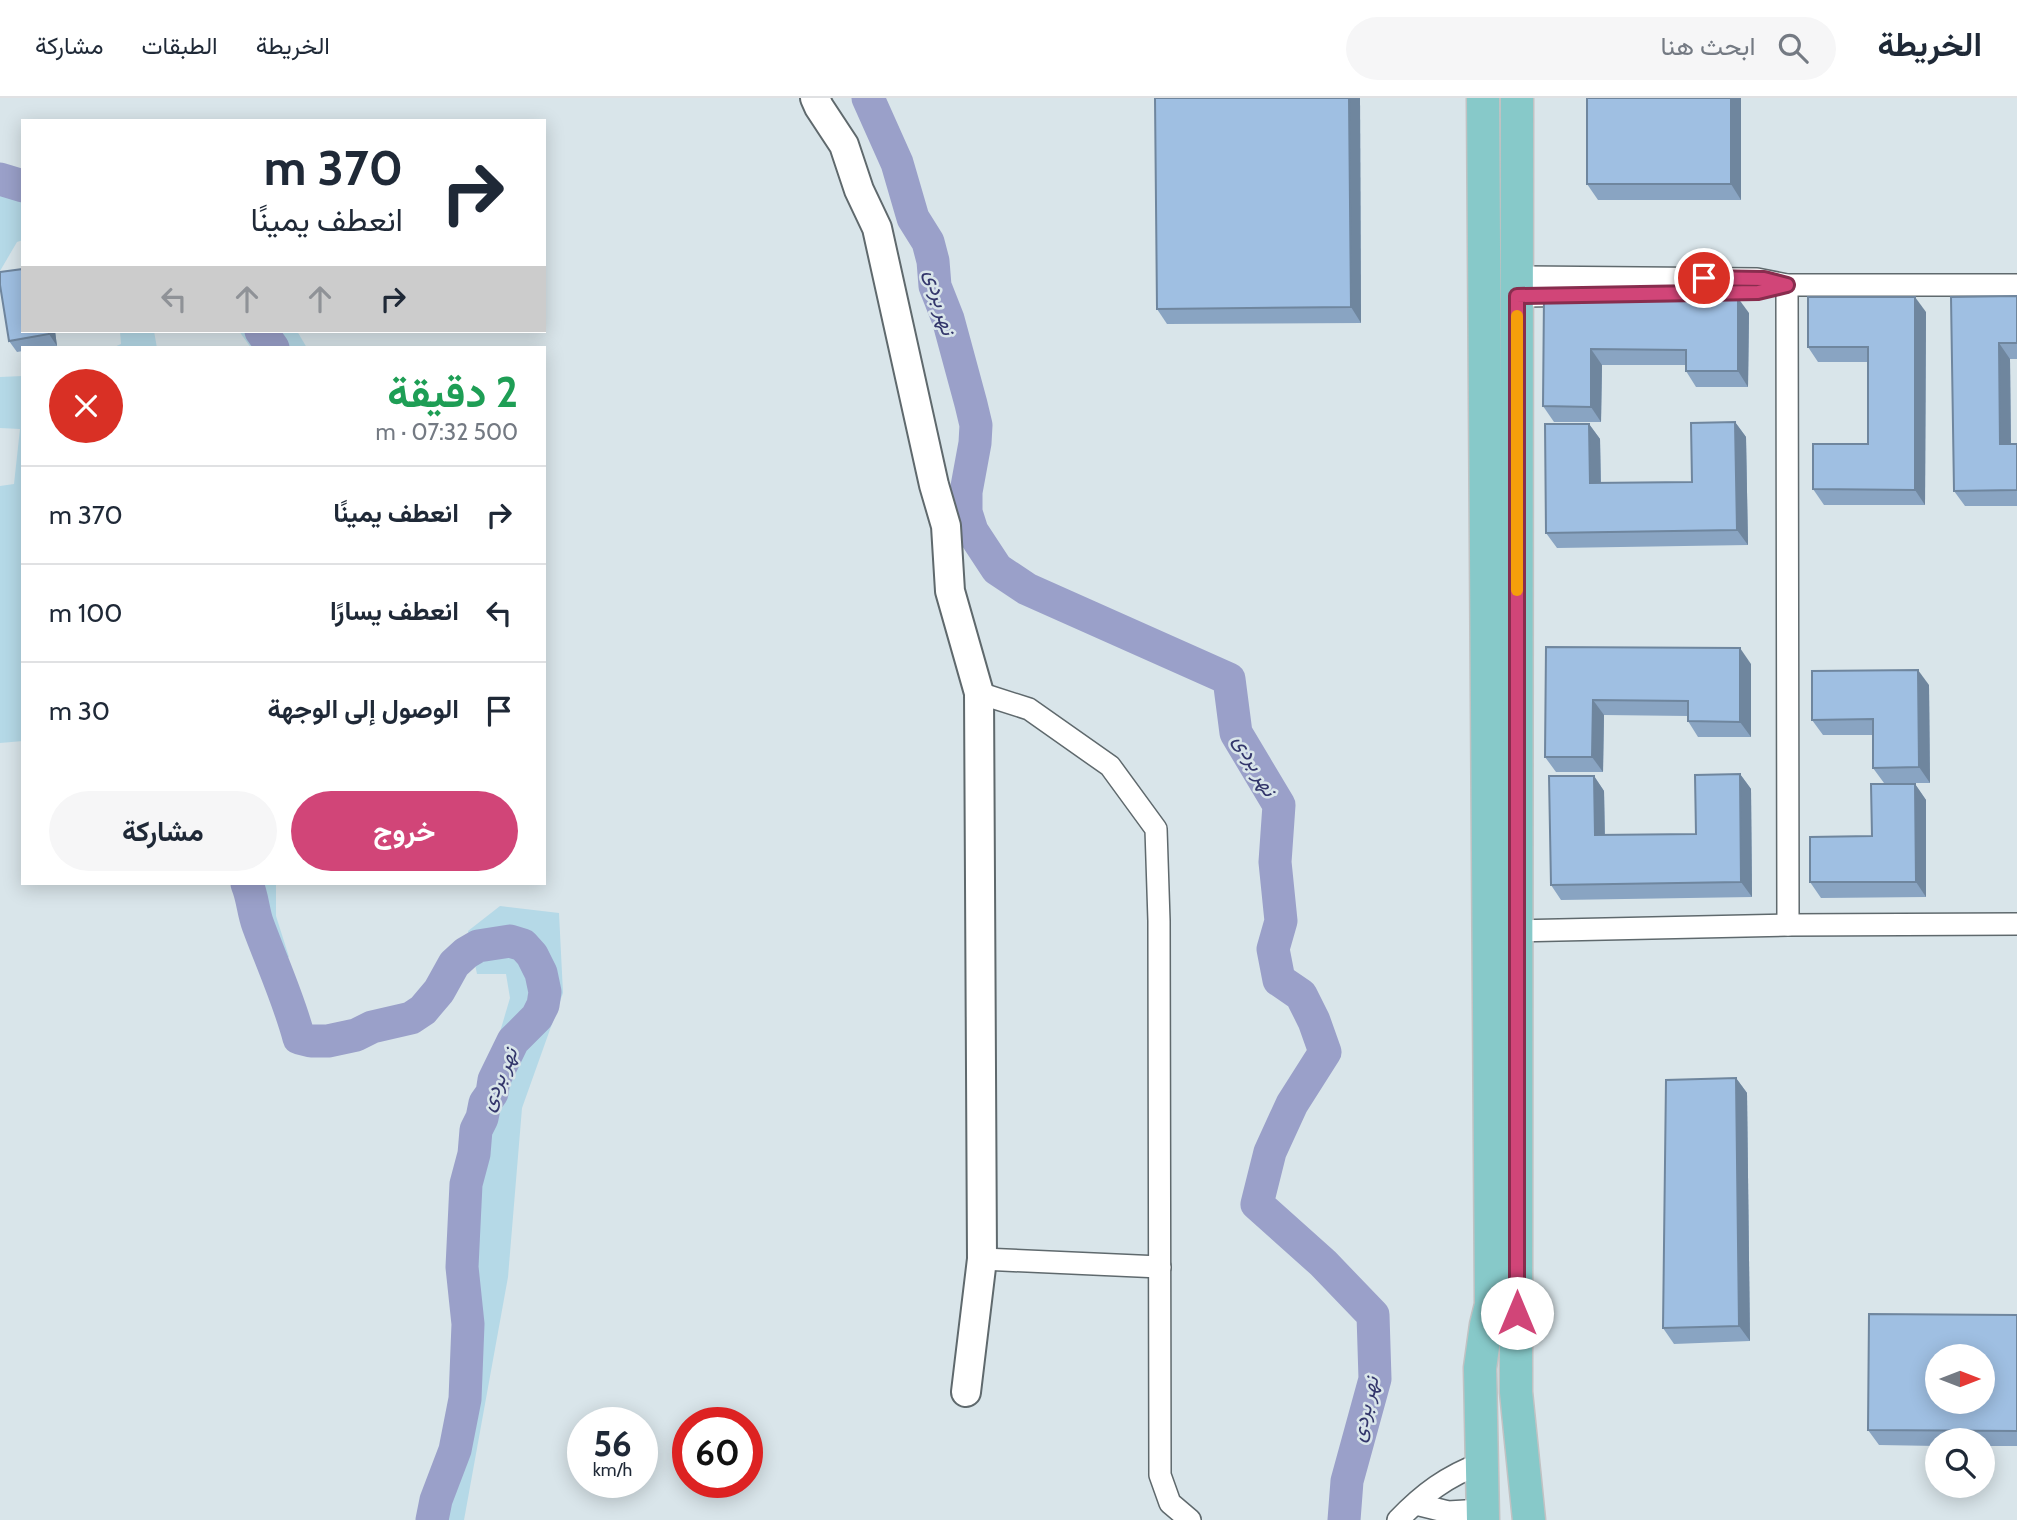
<!DOCTYPE html>
<html lang="ar">
<head>
<meta charset="utf-8">
<style>
	:root { --surface:#fff; --page:#f6f6f7; --text:#1f2937; --muted:#747a83; --line:#e0e1e3; --accent:#d14578 }
	body { margin:0; font-family:Cabin,Vazirmatn,sans-serif; background:var(--page); color:var(--text); direction:rtl; height:100vh; display:flex; flex-direction:column; font-size:26px; white-space:nowrap }
	* { box-sizing:border-box; margin:0 }
	p { font-size:23px; color:var(--muted) }
	.icon { flex:none; width:38px; height:38px; fill:none; stroke:currentColor; stroke-width:2; stroke-linecap:round; stroke-linejoin:round }
	.map { position:relative; flex:1; overflow:hidden; direction:ltr }
	.details { position:absolute; left:21px; top:248px; width:525px; height:539px; display:flex; flex-direction:column; background:var(--surface); border-radius:0px; box-shadow:0 4px 18px #0003; direction:rtl }
	.details>* { flex:none }
	.hud { position:absolute; left:21px; top:21px; width:525px; height:214px; border-radius:0px; box-shadow:0 4px 18px #0003; direction:rtl; background:#fff; color:var(--text); overflow:hidden }
	.needle { width:46px; rotate:90deg }
	.buttons { position:absolute; left:1925px; top:1246px; display:grid; gap:14px }
	.buttons a { display:grid; place-items:center; width:70px; height:70px; border-radius:50%; background:var(--surface); box-shadow:0 4px 18px #0003; font-size:35px }
	.speed { position:absolute; left:567px; top:1309px; display:flex; gap:14px; font-size:35px; font-weight:700; text-align:center }
	.speed>* { display:grid; place-content:center; width:91px; height:91px; border-radius:50%; background:var(--surface); box-shadow:0 4px 18px #0003; line-height:1 }
	.speed small { font-size:18px; font-weight:400 }
	.speed .limit { border:10px solid #d22; background:#fff; color:#111 }
	.pin { position:absolute; display:grid; place-items:center; width:60px; height:60px; color:#fff; margin:-30px; border:4px solid #fff; border-radius:50%; box-shadow:0 2px 7px #0007 }
	.me { position:absolute; width:77px; margin:-38px; rotate:0deg; stroke-linejoin:round; filter:drop-shadow(0 0 5px #0008) }
	.turn { display:flex; align-items:center; gap:24px; height:147px; padding:0 28px; font-size:32px }
	.turn .icon { width:91px; height:91px; stroke-width:2.5 }
	.turn b { display:block; font-size:49px; line-height:60px }
	.lanes { display:flex; align-items:center; height:66px; padding:0 28px; background:#0003; justify-content:center; gap:35px; direction:ltr }
	.lanes .off { opacity:.35 }
	.round { display:grid; place-items:center; flex:none; width:74px; height:74px; border-radius:37px; background:var(--page) }
	.summary { display:flex; align-items:center; justify-content:space-between; height:119px; padding:0 28px }
	h1 { font-size:42px; font-weight:700; line-height:52px; color:#1e9e55 }
	.primary-button { display:flex; gap:14px; margin-top:auto; padding:14px 28px }
	.primary-button a { flex:1; height:80px; border-radius:42px; background:var(--accent); color:#fff; font-size:28px; font-weight:700; line-height:80px; text-align:center }
	.primary-button a+a { background:var(--page); color:var(--text) }
	ul { padding:0; list-style:none }
	li { display:flex; align-items:center; gap:21px; height:98px; padding:0 28px; border-top:2px solid var(--line) }
	li div { flex:1 }
	li b { display:block; font-size:26px }
	li em { font-style:normal }
	header { display:flex; align-items:center; gap:42px; box-sizing:border-box; height:98px; padding:0 35px; background:var(--surface); border-bottom:2px solid var(--line) }
	header strong { font-size:33px }
	nav { display:flex; gap:38px; margin-inline-start:auto; font-size:24px }
	.search { width:490px; height:63px; background:var(--page); display:flex; align-items:center; gap:18px; box-sizing:border-box; padding:0 24px; border-radius:38px; color:var(--muted); font-size:26px }
	.map>svg:first-child { display:block }
	.green { fill:#b5d9e7 }
	.lines { fill:none; stroke-linecap:round; stroke-linejoin:round }
	.river { stroke:#9aa0c9; stroke-width:33 }
	.street-casing { stroke:#5f696d; stroke-width:24 }
	.secondary-casing { stroke:#5f696d; stroke-width:32 }
	.primary-casing { stroke:#c1c2c3; stroke-width:35 }
	.street { stroke:#fff; stroke-width:21 }
	.secondary { stroke:#fff; stroke-width:28 }
	.primary { stroke:#87c9c9; stroke-width:32 }
	.wall { fill:#89a4c2 }
	.shaded-wall { fill:#6f869e }
	.building { fill:#9fbfe2; stroke:#6f869e; stroke-width:2; fill-rule:evenodd }
	.route-casing { stroke:#882d4e; stroke-width:18 }
	.route { stroke:#d14578; stroke-width:12 }
	.slow { stroke:#f59e0b; stroke-width:12 }
	.labels { text-anchor:middle; dominant-baseline:central; stroke-width:5; stroke-linejoin:round; paint-order:stroke }
	.water-label { font-size:21px; font-style:italic; fill:#33366b; stroke:#d9e5ea }
</style>
</head>
<body>
<header>
<strong>الخريطة</strong>
<div class="search"><svg class="icon" aria-label="search" viewBox="0 0 24 24"><circle cx="10" cy="10" r="6"/><path d="M15 15l6 6"/></svg>ابحث هنا</div>
<nav><a>الخريطة</a><a>الطبقات</a><a>مشاركة</a></nav>
</header>
<div class="map">
<svg width="2017" height="1422" viewBox="0 0 2017 1422">
	<rect width="100%" height="100%" fill="#d9e5ea"/>
	<g class="green">
		<path d="M0 73 23 79V142L17 144 0 173Z"/>
		<path d="M120 233H154L157 250H112L121 246Z"/>
		<path d="M239 233H297L307 250H251Z"/>
		<path d="M23 278V643L0 645V388L14 386 20 331 0 330V279Z"/>
		<path d="M243 786H276V818L289 859 264 868Z"/>
		<path d="M500 808 559 815 563 895 522 1010 508 1179 464 1422H427L457 1295 458 1111 492 961 510 900 506 876H477L468 833Z"/>
	</g>
	<g class="lines">
		<g class="river">
			<path d="M868 0 897 65 913 120 928 144 933 163 935 188 948 221 971 306 976 327 975 345 966 394V414L972 433 997 471 1027 491 1229 581 1236 635 1279 707 1275 764 1281 823 1273 851 1279 882 1301 897 1314 923 1325 954 1292 1006 1270 1054 1257 1106 1323 1165 1373 1217 1375 1281 1347 1383 1344 1422"/>
			<path d="M0 81 23 88"/>
			<path d="M261 233 273 250"/>
			<path d="M247 786C253 800 253 814 258 827 272 865 289 902 299 940L311 943H328L356 937 372 929 411 920 423 912 439 893 454 866 466 855 478 848 510 843 523 847 532 857 541 875 545 894 543 907 537 919 513 943 494 982 492 995 485 1005 482 1020 476 1032 474 1056 466 1086 462 1169 468 1226 465 1301 455 1352 436 1402 432 1422"/>
		</g>
		<defs>
			<g id="street">
				<path d="M1517 179 1757 181 1787 187H2017"/>
				<path d="M1787 187 1788 827"/>
				<path d="M1517 198 1719 195"/>
				<path d="M979 595 1029 611 1110 668 1156 731 1159 823 1160 1377 1170 1405 1190 1422"/>
				<path d="M1516 833 1788 827 2017 826"/>
				<path d="M982 1161 1160 1169"/>
				<path d="M1416 1406 1448 1414 1482 1412"/>
				<path d="M1398 1422C1423 1396 1447 1378 1482 1365"/>
			</g>
			<path id="secondary" d="M815 0 819 9 844 47 859 92 877 130 934 387 946 428 950 493 979 595 982 1161 966 1294"/>
			<g id="primary">
				<path d="M1517 0 1516 1294 1529 1422"/>
				<path d="M1483 1422 1480 1270 1486 1227 1491 1207 1483 0"/>
			</g>
		</defs>
		<use href="#street" class="street-casing"/>
		<use href="#secondary" class="secondary-casing"/>
		<use href="#primary" class="primary-casing"/>
		<use href="#street" class="street"/>
		<use href="#secondary" class="secondary"/>
		<use href="#primary" class="primary"/>
	</g>
	<g class="wall">
		<path d="M1155 0H1360L1361 225 1167 226 1157 211Z"/>
		<path d="M1741 1V102H1598L1587 86Z"/>
		<path d="M1544 198 1749 215 1748 289H1696L1686 273V267H1602L1601 324H1554L1543 308Z"/>
		<path d="M2017 198V261H2010L2011 346H2017V408H1965L1954 393 1951 199Z"/>
		<path d="M1926 214 1925 407H1824L1813 391 1868 346V264H1818L1808 249Z"/>
		<path d="M23 233H55L57 248 43 250H23V253L17 254 9 243Z"/>
		<path d="M1735 324 1746 339 1748 447 1557 450 1546 435 1589 326 1600 341 1601 385 1692 384Z"/>
		<path d="M1546 549 1751 566V639H1698L1688 623V618L1604 617 1603 674H1556L1545 659Z"/>
		<path d="M1929 587 1930 685H1884L1873 670V637H1823L1812 622Z"/>
		<path d="M1740 676 1751 691 1752 799 1561 802 1551 787 1594 678 1604 693 1605 737 1696 736Z"/>
		<path d="M1915 686 1926 702V799L1821 800 1810 784 1872 738Z"/>
		<path d="M1736 980 1747 995 1750 1243 1674 1246 1663 1230Z"/>
		<path d="M2017 1217V1348H1983V1342H1937V1348L1879 1347 1868 1332Z"/>
	</g>
	<g class="shaded-wall">
		<path d="M1349 0H1360L1361 225 1351 209Z"/>
		<path d="M1731 0H1741V102L1731 86Z"/>
		<path d="M1915 199 1926 214 1925 407 1915 392Z"/>
		<path d="M1738 200 1749 215 1748 289 1738 273Z"/>
		<path d="M49 233H55L57 248 49 236Z"/>
		<path d="M1999 245 2010 261 2011 361 2000 346Z"/>
		<path d="M1591 251 1602 267 1601 324 1591 309Z"/>
		<path d="M1735 324 1746 339 1748 447 1737 432Z"/>
		<path d="M1589 326 1600 341 1601 401 1590 385Z"/>
		<path d="M1740 550 1751 566V639L1740 624Z"/>
		<path d="M1918 572 1929 587 1930 685 1919 669Z"/>
		<path d="M1593 602 1604 617 1603 674 1592 659Z"/>
		<path d="M1740 676 1751 691 1752 799 1741 784Z"/>
		<path d="M1594 678 1604 693 1605 753 1595 737Z"/>
		<path d="M1915 686 1926 702V799L1916 784Z"/>
		<path d="M1736 980 1747 995 1750 1243 1739 1228Z"/>
	</g>
	<g class="building">
		<path d="M1155 0H1349L1351 209 1157 211Z"/>
		<rect x="1587" y="0" width="144" height="86"/>
		<path d="M23 171V233H49V236L9 243 0 187V174Z"/>
		<path d="M1544 198 1738 200V273H1686V252L1591 251V309L1543 308Z"/>
		<path d="M2017 198V245H1999L2000 346H2017V392L1954 393 1951 199Z"/>
		<path d="M1808 199H1915V392L1813 391V346H1868V249H1808Z"/>
		<path d="M1735 324 1737 432 1546 435 1545 326H1589L1590 385 1692 384 1691 325Z"/>
		<path d="M1546 549 1740 550V624L1688 623V603L1593 602 1592 659H1545Z"/>
		<path d="M1918 572 1919 669 1873 670V621L1812 622V573Z"/>
		<path d="M1740 676 1741 784 1551 787 1549 678H1594L1595 737 1696 736 1695 677Z"/>
		<path d="M1871 686H1915L1916 784H1810V739L1872 738Z"/>
		<path d="M1736 980 1739 1228 1663 1230 1666 982Z"/>
		<path d="M1869 1216 2017 1217V1333L1868 1332ZM1937 1258H1983V1304H1937Z"/>
	</g>
	<g class="lines">
		<defs>
			<path id="route" d="M1517 1215V198L1758 194 1787 187 1764 181 1704 180"/>
		</defs>
		<use href="#route" class="route-casing"/>
		<use href="#route" class="route"/>
		<path class="slow" d="M1517 492V218"/>
	</g>
	<g class="labels">
		<g class="water-label">
			<text transform="translate(941 204) rotate(75)">نهر بردى</text>
			<text transform="translate(1256 667) rotate(61)">نهر بردى</text>
			<text transform="translate(498 981) rotate(-67)">نهر بردى</text>
			<text transform="translate(1364 1311) rotate(-77)">نهر بردى</text>
		</g>
	</g>
</svg>
<div class="buttons">
<a><svg class="needle" viewBox="-14 -14 28 28"><path d="M0-13l5 13h-10z" fill="#e53935"/><path d="M0 13l5-13h-10z" fill="#747a83"/></svg></a>
<a><svg class="icon" aria-label="search" viewBox="0 0 24 24"><circle cx="10" cy="10" r="6"/><path d="M15 15l6 6"/></svg></a>
</div>
<div class="speed"><div>56<small>km/h</small></div><div class="limit">60</div></div>
<div class="pin" style="left:1704px;top:180px;background:#d93025"><svg class="icon" aria-label="arrive" viewBox="0 0 24 24"><path d="M6 21V4h12l-3 4 3 4H6"/></svg></div>
<svg class="me" style="left:1517px;top:1215px" viewBox="-20 -20 40 40"><circle r="19" fill="#fff"/><path d="M0-13L10 11 0 6-10 11z" fill="#d14578"/></svg>
<div class="hud">
<div class="turn"><svg class="icon" aria-label="right" viewBox="0 0 24 24"><path d="M7 20v-9h11M14 6l5 5-5 5"/></svg><div><b>370 m</b>انعطف يمينًا</div></div>
<div class="lanes"><svg class="icon off" aria-label="left" viewBox="0 0 24 24"><path d="M17 20v-9H6M10 6l-5 5 5 5"/></svg><svg class="icon off" aria-label="ahead" viewBox="0 0 24 24"><path d="M12 20V5M6 11l6-6 6 6"/></svg><svg class="icon off" aria-label="ahead" viewBox="0 0 24 24"><path d="M12 20V5M6 11l6-6 6 6"/></svg><svg class="icon" aria-label="right" viewBox="0 0 24 24"><path d="M7 20v-9h11M14 6l5 5-5 5"/></svg></div>
</div>
<section class="details">
<div class="summary"><div><h1>2 دقيقة</h1><p>500 m · 07:32</p></div><a class="round" style="background:#d93025;color:#fff"><svg class="icon" aria-label="close" viewBox="0 0 24 24"><path d="M6 6l12 12M18 6L6 18"/></svg></a></div>
<ul>
<li><svg class="icon" aria-label="right" viewBox="0 0 24 24"><path d="M7 20v-9h11M14 6l5 5-5 5"/></svg><div><b>انعطف يمينًا</b></div><em>370 m</em></li>
<li><svg class="icon" aria-label="left" viewBox="0 0 24 24"><path d="M17 20v-9H6M10 6l-5 5 5 5"/></svg><div><b>انعطف يسارًا</b></div><em>100 m</em></li>
<li><svg class="icon" aria-label="arrive" viewBox="0 0 24 24"><path d="M6 21V4h12l-3 4 3 4H6"/></svg><div><b>الوصول إلى الوجهة</b></div><em>30 m</em></li>
</ul>
<div class="primary-button"><a>خروج</a><a>مشاركة</a></div>
</section>
</div>
</body>
</html>
